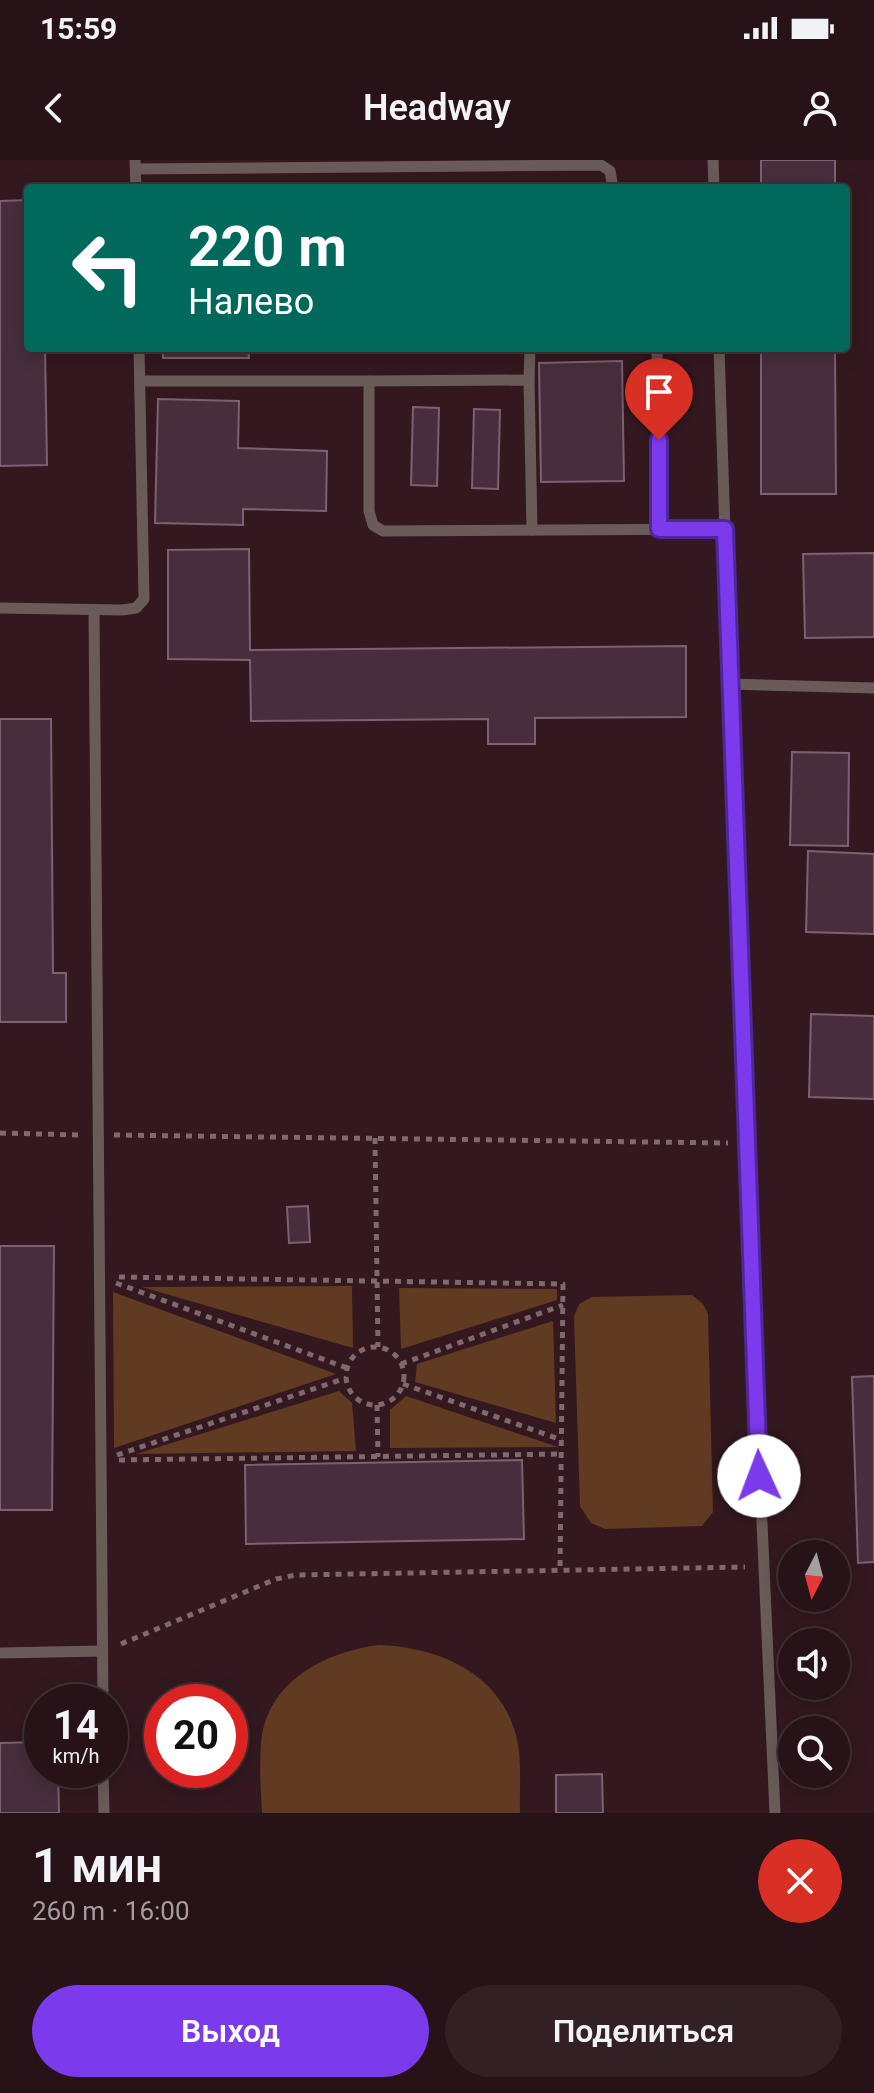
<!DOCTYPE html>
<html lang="ru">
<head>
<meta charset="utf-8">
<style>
	:root { --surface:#261217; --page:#322024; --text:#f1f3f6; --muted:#a49ea1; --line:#423236; --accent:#7c3aed }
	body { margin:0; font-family:Roboto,sans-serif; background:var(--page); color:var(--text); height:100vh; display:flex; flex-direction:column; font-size:30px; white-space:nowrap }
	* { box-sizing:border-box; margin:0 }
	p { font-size:26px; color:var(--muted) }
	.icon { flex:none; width:44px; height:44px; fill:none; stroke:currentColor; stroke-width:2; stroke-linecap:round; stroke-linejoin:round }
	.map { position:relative; height:1653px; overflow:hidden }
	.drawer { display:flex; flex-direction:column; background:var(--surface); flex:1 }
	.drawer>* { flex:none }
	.top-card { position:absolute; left:24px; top:24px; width:826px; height:168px; border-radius:8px; box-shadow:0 4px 20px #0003,0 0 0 2px var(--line); background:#00695c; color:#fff; overflow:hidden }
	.needle { width:52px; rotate:186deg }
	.controls { position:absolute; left:778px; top:1380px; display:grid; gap:16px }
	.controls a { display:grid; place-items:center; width:72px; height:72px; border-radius:50%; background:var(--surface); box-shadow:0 4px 20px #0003,0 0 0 2px var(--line); font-size:40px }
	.speed { position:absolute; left:24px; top:1524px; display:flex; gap:16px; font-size:40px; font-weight:700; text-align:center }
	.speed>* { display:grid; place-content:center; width:104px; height:104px; border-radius:50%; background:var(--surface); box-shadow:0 4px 20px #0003,0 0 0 2px var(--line); line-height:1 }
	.speed small { font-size:20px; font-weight:400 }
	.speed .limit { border:12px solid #d22; background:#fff; color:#111 }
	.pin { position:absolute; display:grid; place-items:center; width:68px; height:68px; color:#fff; margin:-82px -34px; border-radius:50% 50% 50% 0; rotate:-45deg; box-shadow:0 0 8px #0007 }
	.pin .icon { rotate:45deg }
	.me { position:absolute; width:88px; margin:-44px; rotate:358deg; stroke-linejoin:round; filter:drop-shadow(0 0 6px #0008) }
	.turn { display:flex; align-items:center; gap:28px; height:168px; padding:0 32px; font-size:36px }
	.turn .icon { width:104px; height:104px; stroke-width:2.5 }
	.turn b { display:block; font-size:56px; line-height:68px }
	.round { display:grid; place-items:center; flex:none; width:84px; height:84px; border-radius:42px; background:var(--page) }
	.overview { display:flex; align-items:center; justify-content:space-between; height:136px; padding:0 32px }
	h1 { font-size:48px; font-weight:600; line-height:60px }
	.cta { display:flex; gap:16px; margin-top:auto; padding:16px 32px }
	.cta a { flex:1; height:92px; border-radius:48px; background:var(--accent); color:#fff; font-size:32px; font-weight:600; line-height:92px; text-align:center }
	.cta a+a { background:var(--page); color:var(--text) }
	.status { display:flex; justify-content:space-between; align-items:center; height:56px; padding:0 40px; background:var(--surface); direction:ltr }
	.status svg { height:22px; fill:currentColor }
	header { display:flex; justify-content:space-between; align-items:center; height:104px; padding:0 32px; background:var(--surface); font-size:36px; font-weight:600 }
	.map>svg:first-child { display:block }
	.green { fill:#613a22 }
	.building { fill:#482e3d; stroke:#7d6071; stroke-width:2 }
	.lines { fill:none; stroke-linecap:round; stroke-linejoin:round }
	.path { stroke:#7f686e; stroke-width:5; stroke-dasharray:6 6; stroke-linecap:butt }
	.service { stroke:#6a5b59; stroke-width:11 }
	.route-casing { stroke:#51269a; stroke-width:20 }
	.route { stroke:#7c3aed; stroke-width:14 }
</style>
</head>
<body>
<div class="status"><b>15:59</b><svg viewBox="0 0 49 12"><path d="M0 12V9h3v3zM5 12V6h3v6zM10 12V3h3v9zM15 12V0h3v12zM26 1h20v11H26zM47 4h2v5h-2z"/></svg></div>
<header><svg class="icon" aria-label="back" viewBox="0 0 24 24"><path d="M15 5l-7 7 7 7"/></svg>Headway<svg class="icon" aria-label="person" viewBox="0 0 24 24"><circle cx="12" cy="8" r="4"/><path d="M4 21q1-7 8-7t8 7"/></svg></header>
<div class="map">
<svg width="874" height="1653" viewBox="0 0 874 1653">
	<rect width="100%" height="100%" fill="#33181f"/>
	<g class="green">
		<path d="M352 1126 353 1188 142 1127Z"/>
		<path d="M399 1128 557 1129V1140L401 1189Z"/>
		<path d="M113 1132 336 1214 114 1288Z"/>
		<path d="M692 1135 703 1144 708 1154 713 1352 702 1366 605 1369 591 1363 580 1346 574 1157 579 1144 592 1137Z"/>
		<path d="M553 1161 556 1263 415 1222 417 1204Z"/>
		<path d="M339 1231 352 1243 356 1291 136 1294Z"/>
		<path d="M406 1236 558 1287 390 1288V1250Z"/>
		<path d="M379 1485C437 1487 498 1512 515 1572 523 1598 519 1627 520 1653H262C261 1630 259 1607 261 1584 266 1522 324 1492 379 1485Z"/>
	</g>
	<g class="building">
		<rect x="761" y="0" width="74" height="28"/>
		<path d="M28 40V188H45L47 305 0 306V41Z"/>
		<path d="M163 188H248L249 198H163Z"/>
		<path d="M761 188H835L836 334H761Z"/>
		<path d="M622 201 624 321 541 322 539 203Z"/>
		<path d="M158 239 239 241 238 288 327 291 326 351 243 349V365L155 363Z"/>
		<path d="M413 247 439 248 437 326 411 325Z"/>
		<path d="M474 249 500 250 498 329 472 328Z"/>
		<path d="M249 389 250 490 686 486V557L535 558V584H488V559L251 561 250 500 168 499V390Z"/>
		<path d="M874 393V477L805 478 803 394Z"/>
		<path d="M0 559H51L53 813H66V862H0Z"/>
		<path d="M792 592 849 593 848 686 790 685Z"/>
		<path d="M808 691 874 694V774L806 772Z"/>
		<path d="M811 854 874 856V939L809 937Z"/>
		<path d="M308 1046 310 1082 289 1083 287 1047Z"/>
		<path d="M0 1086H54L52 1350H0Z"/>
		<path d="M874 1216V1402L858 1403 852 1217Z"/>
		<path d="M522 1300 524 1379 246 1384 245 1305Z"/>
		<path d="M42 1582V1610H58L59 1653H0V1583Z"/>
		<path d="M602 1614 603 1653H556V1615Z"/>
	</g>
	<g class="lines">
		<g class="path">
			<path d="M0 973 80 975"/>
			<path d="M114 975 728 983"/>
			<path d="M375 978 378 1187"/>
			<path d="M119 1117 563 1124 560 1411"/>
			<path d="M116 1123 347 1208"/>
			<circle cx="375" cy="1216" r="29"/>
			<path d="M401 1204 563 1145"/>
			<path d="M403 1224 562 1280"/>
			<path d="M377 1245 378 1297"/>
			<path d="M117 1295 346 1218"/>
			<path d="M119 1300 562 1294"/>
			<path d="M121 1484 276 1419 296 1415 745 1407"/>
		</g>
		<g class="service">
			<path d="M135 0 136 28"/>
			<path d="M713 0 714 28"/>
			<path d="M136 9 601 5 610 11 613 28"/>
			<path d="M657 188 659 369"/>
			<path d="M719 188 745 983 775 1653"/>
			<path d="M529 220 530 188"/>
			<path d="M140 221H369V351L373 365 383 371 725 369"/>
			<path d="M369 221 529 220 532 370"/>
			<path d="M0 448 122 450 136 448 144 439 139 188"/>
			<path d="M94 450 103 1542"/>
			<path d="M730 524 874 528"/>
			<path d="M0 1493 102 1491"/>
			<path d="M103 1610 104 1653"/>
		</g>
	</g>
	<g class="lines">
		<defs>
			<path id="route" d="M659 280V369H725L759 1316"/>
		</defs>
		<use href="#route" class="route-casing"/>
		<use href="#route" class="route"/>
	</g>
</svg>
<div class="controls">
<a><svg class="needle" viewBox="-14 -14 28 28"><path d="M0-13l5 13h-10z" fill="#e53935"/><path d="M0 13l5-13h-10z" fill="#a49ea1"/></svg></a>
<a><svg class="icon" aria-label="sound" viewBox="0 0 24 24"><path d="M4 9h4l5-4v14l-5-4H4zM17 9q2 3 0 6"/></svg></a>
<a><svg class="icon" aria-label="search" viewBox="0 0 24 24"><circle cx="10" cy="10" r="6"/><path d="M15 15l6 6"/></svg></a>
</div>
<div class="speed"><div>14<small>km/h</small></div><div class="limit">20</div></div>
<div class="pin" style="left:659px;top:280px;background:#d93025"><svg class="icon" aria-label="arrive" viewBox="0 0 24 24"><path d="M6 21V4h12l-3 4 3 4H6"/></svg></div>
<svg class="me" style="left:759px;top:1316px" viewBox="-20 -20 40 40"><circle r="19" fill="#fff"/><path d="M0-13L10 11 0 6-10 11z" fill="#7c3aed"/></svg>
<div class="top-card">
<div class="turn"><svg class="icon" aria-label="left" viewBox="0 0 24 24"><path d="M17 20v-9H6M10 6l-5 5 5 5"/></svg><div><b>220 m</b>Налево</div></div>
</div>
</div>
<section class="drawer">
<div class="overview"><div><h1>1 мин</h1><p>260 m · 16:00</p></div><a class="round" style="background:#d93025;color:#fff"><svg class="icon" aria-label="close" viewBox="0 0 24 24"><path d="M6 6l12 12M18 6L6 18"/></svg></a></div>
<div class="cta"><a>Выход</a><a>Поделиться</a></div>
</section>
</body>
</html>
